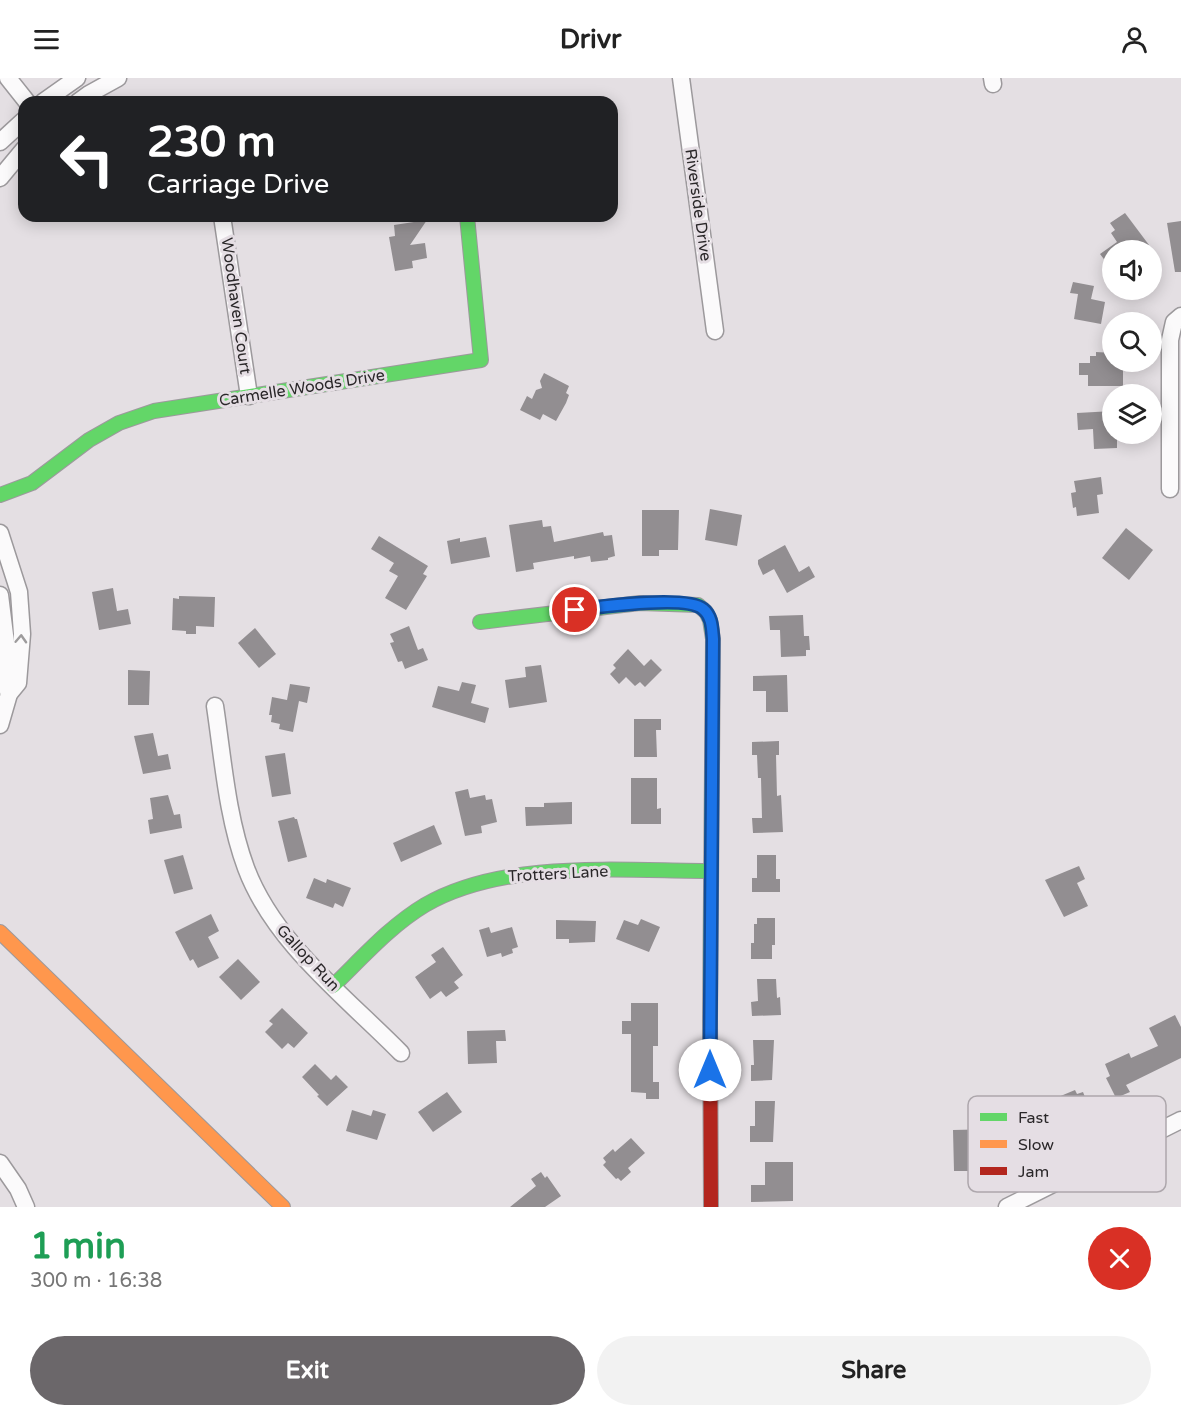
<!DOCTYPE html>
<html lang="en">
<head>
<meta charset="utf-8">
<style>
	:root { --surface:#fff; --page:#f2f2f2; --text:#222; --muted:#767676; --accent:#6b676a }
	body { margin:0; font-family:"Varela Round",sans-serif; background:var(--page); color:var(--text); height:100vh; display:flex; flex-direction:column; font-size:22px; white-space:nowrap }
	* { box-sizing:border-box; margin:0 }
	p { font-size:20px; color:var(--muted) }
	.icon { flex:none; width:33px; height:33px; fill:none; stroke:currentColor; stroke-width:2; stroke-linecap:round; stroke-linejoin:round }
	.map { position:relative; height:1129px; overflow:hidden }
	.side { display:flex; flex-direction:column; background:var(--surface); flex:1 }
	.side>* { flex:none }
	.top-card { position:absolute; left:18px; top:18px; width:600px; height:126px; border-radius:18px; box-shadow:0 3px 15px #0003; background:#202124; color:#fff; overflow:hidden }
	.controls { position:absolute; left:1102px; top:162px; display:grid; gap:12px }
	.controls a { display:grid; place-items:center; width:60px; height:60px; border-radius:50%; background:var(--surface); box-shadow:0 3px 15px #0003; font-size:30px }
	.pin { position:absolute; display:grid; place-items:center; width:51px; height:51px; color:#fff; margin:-26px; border:3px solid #fff; border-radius:50%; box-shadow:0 2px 6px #0007 }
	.me { position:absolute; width:66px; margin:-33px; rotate:0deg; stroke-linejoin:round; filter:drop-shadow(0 0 4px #0008) }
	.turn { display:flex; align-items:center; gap:21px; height:126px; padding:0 30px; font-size:27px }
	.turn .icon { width:78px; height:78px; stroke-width:2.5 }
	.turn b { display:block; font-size:42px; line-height:51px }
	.round { display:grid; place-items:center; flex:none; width:63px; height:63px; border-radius:32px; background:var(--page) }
	.headline { display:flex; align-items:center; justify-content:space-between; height:102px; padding:0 30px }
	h1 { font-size:36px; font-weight:700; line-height:45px; color:#1e9e55 }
	.primary-button { display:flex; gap:12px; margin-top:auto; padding:12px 30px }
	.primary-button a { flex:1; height:69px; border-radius:36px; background:var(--accent); color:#fff; font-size:24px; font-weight:700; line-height:69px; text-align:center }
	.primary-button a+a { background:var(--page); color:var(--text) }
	header { display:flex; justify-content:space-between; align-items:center; height:78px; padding:0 30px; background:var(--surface); font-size:27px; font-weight:700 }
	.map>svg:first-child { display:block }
	.building { fill:#928e91 }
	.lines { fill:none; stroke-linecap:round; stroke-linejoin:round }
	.street-casing { stroke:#9c999c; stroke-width:19 }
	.fast-casing { stroke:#9c999c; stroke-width:16 }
	.slow-casing { stroke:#9c999c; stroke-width:16 }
	.jam-casing { stroke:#9c999c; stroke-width:16 }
	.street { stroke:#fbfafb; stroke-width:16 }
	.fast { stroke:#63d668; stroke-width:14 }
	.slow { stroke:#ff974d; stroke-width:14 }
	.jam { stroke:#b3261e; stroke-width:14 }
	.oneway { stroke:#9d9b9c }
	.route-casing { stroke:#114b97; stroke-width:15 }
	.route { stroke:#1a73e8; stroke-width:10 }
	.labels { text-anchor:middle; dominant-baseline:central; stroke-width:6; stroke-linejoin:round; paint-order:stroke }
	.street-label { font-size:16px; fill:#2a2729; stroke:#e5dee4 }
	.key { fill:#e5dee4; stroke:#ada7ac; stroke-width:1.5 }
	.key-label { font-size:16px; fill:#2a2729 }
</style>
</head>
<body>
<header><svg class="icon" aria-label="menu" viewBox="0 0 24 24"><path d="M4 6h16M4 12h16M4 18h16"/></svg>Drivr<svg class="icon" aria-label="person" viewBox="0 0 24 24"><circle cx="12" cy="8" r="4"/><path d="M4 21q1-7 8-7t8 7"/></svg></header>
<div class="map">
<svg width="1181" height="1129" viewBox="0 0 1181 1129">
	<rect width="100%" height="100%" fill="#e4dfe3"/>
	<g class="building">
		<path d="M1125 135 1149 167 1142 172H1113V193L1100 176 1117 164 1111 155 1115 152 1110 145Z"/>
		<path d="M427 142 410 167 425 165 427 180 412 183 413 190 395 193 389 159 395 158 394 147Z"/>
		<path d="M1181 143V194H1175L1167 145Z"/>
		<path d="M1073 204 1094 208 1091 221 1105 224 1101 246 1074 241 1078 216 1070 215Z"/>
		<path d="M1096 274 1113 275V285H1123V308H1088V297H1079V285H1090V278H1096Z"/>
		<path d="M544 295 569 308 566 315 569 317 566 325 556 343 543 336 540 342 520 332 527 318 532 321 536 312 542 310 540 303Z"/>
		<path d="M1113 333V356H1117V370L1094 371 1093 351 1078 352 1077 335Z"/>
		<path d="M1101 399 1103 416 1097 417 1099 435 1077 438 1076 429 1073 430 1071 415 1076 414 1074 403Z"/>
		<path d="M710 431 742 437 737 468 705 462Z"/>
		<path d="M642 432H679L678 472H659V478H642Z"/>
		<path d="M542 442 543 449 551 448 554 464 603 454 604 458 612 457 615 478 608 480V482L591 484 590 478 574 481V478L533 485 534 491 516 494 509 447Z"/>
		<path d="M1126 450 1153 472 1129 502 1102 480Z"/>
		<path d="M379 458 428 488 423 496 427 498 406 532 385 520 398 498 389 493 394 485 371 471Z"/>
		<path d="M486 459 490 479 451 486 447 463 460 460V464Z"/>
		<path d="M785 467 799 494 809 488 815 499 787 515 774 491 763 497 758 486V482Z"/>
		<path d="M113 510 117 533 128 531 131 546 99 552 92 514Z"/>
		<path d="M179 518 215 519 214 549 196 548V556H186V553L172 552 173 520 179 521Z"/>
		<path d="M803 537 804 558H809L810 572H806V578L781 579 780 552H770L769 538Z"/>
		<path d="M409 548 418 572 423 570 428 582 405 591 402 583 398 584 390 565 394 564 390 556Z"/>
		<path d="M255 550 276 576 259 590 238 565Z"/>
		<path d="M628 571 644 588 651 581 662 592 645 609 640 604 635 608 626 599 619 606 610 596 616 590 613 587Z"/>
		<path d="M541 587 547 624 509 630 505 602 526 599 525 589Z"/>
		<path d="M128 592 150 593 149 627H128Z"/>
		<path d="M787 597 788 634H766V613H753V598Z"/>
		<path d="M462 604 476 607 471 625 489 630 485 645 432 629 438 608 459 613Z"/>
		<path d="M290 606 310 609 307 625 299 623 293 654 279 651 280 646 271 644 272 637H269L272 619 287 622Z"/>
		<path d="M634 641H661V652H656L657 679H634Z"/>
		<path d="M153 655 158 678 168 676 171 691 143 696 134 658Z"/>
		<path d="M779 663V677H776L777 718 781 717 783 754 753 755 752 740H762L761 700H758L757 677H752V664Z"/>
		<path d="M285 675 291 716 272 719 265 678Z"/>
		<path d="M631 700H657V731L661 730V746H631Z"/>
		<path d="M468 711 470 720 485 717 486 722 492 721 497 744 481 748 482 755 465 758 455 714Z"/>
		<path d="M168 717 174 737 180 736 182 750 150 756 148 742 153 741 150 720Z"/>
		<path d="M572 724V746L526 748 525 729H544V725Z"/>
		<path d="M294 739 295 741H297L307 779 288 784 278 743Z"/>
		<path d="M434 747 442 766 401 784 393 765Z"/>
		<path d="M183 777 193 811 174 816 164 782Z"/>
		<path d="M757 777H776V801H780V814H752V800H757Z"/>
		<path d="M1079 788 1085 801 1077 805 1088 828 1064 839 1045 802Z"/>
		<path d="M314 800 326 805 327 801 351 810 343 829 335 825 333 830 306 820Z"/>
		<path d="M211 836 219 853 208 859 219 880 198 890 193 881 190 883 175 854Z"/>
		<path d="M757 840H775V867H772V881H751V865H754V846H757Z"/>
		<path d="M641 841 660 849 649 874 616 861 624 842 638 847Z"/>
		<path d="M556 842 596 843 595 864 569 865V861H556Z"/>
		<path d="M489 849 491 855 512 849 518 869 512 871 513 875 502 879 501 875 487 879 479 852Z"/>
		<path d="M443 869 463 897 454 904 459 910 446 919 441 913 430 921 415 899 436 884 431 877Z"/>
		<path d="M238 881 260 904 241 922 219 899Z"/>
		<path d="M757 901H776L777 920 780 919 781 937 752 938 751 924 758 923Z"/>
		<path d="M631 925H658V968H653V1004H659V1021H646V1015L631 1014V956H622V943H631Z"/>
		<path d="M282 930 308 955 294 970 288 965 282 971 265 954 273 946 269 943Z"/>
		<path d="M1175 937 1181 949V980L1126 1007 1130 1014 1116 1020 1106 1000 1110 998 1105 986 1129 975 1131 980 1158 968 1149 950Z"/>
		<path d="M505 952 506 963H496L497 985 468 986 467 953Z"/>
		<path d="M753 962H774L772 1002 751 1003V987H754Z"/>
		<path d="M315 986 331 1002 336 997 348 1009 327 1028 317 1018 319 1017 302 999Z"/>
		<path d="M1075 1012 1077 1016 1083 1014 1090 1032 1056 1046 1049 1029 1053 1027 1051 1022Z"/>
		<path d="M447 1014 462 1034 433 1054 418 1034Z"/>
		<path d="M755 1023H775L773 1064H750V1048H755Z"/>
		<path d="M352 1032 371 1038 373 1032 386 1036 377 1062 346 1053Z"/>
		<path d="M996 1051 997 1079H969V1093H954L953 1052Z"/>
		<path d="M631 1060 645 1075 628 1090 631 1094 621 1103 618 1100 616 1101 603 1087 606 1084 603 1080 613 1071 615 1074Z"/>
		<path d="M765 1084H793V1123L751 1124V1107H765Z"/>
		<path d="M541 1094 545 1100 547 1098 561 1118 545 1129H510L536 1108 531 1101Z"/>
	</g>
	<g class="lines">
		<defs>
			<g id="street">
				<path d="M8 0 27 24"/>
				<path d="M681 0 715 253"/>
				<path d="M992 0 993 6"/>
				<path d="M43 24 77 0"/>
				<path d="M78 24 89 16 118 0"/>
				<path d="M0 64 24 42"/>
				<path d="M0 100 24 71"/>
				<path d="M222 138 249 318"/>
				<path d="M1170 411V262L1174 244 1181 238"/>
				<path d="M0 455 19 514 22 556 18 605 9 616 0 647"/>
				<path d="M0 517 6 565 4 602 9 616"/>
				<path d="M215 628C223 681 227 739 246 790 274 865 346 919 401 975"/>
				<path d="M0 1085 18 1111 26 1129"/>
				<path d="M1007 1129 1181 1042"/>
			</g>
			<g id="fast">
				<path d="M0 417 32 405 89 362 119 345 154 333 481 282 467 138"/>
				<path d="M480 544 640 525 698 527 706 534 710 542 713 561 710 941"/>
				<path d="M333 908C362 880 390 848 425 827 504 781 622 793 711 793"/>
			</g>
			<path id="slow" d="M0 854 283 1129"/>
			<path id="jam" d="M710 941 711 1129"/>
		</defs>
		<use href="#street" class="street-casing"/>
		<use href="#fast" class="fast-casing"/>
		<use href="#slow" class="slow-casing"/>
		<use href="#jam" class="jam-casing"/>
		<use href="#street" class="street"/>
		<use href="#fast" class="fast"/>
		<use href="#slow" class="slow"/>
		<use href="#jam" class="jam"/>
	</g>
	<defs><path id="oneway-chevron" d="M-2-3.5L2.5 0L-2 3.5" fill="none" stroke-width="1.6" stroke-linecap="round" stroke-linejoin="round" transform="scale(1.5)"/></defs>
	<use class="oneway" href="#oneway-chevron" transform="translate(21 561) rotate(-87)"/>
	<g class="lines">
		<defs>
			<path id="route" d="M575 532C598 529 687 517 703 531 712 538 712 550 713 561L710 992"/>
		</defs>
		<use href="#route" class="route-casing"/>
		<use href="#route" class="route"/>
	</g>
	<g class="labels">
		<g class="street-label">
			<text transform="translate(698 127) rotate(82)">Riverside Drive</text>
			<text transform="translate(236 228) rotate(82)">Woodhaven Court</text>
			<text transform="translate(302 310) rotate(-9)">Carmelle Woods Drive</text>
			<text transform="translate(558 796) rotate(-3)">Trotters Lane</text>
			<text transform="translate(308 880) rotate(47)">Gallop Run</text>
		</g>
	</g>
	<rect x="968" y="1018" width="198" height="96" rx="9" class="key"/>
	<rect x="980" y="1035" width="27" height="8" fill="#63d668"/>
	<rect x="980" y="1062" width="27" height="8" fill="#ff974d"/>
	<rect x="980" y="1089" width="27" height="8" fill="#b3261e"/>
	<g class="key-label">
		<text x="1018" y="1045">Fast</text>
		<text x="1018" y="1072">Slow</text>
		<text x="1018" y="1099">Jam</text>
	</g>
</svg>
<div class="controls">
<a><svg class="icon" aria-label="sound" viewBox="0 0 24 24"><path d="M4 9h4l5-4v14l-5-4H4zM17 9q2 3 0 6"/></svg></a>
<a><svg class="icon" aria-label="search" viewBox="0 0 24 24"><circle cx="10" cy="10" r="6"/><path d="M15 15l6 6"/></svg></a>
<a><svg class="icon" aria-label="layers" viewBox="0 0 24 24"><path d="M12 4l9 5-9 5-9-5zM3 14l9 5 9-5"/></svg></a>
</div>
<div class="pin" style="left:575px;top:532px;background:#d93025"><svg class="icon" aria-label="arrive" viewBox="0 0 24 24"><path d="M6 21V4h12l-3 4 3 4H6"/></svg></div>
<svg class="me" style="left:710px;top:992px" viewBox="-20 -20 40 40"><circle r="19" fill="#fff"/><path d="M0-13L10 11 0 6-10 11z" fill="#1a73e8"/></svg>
<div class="top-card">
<div class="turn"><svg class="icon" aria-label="left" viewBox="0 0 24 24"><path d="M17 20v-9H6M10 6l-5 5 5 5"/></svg><div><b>230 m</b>Carriage Drive</div></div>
</div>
</div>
<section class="side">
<div class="headline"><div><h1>1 min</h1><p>300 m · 16:38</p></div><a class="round" style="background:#d93025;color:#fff"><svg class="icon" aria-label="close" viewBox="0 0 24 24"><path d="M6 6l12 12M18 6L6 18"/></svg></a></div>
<div class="primary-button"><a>Exit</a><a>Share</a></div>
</section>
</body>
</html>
